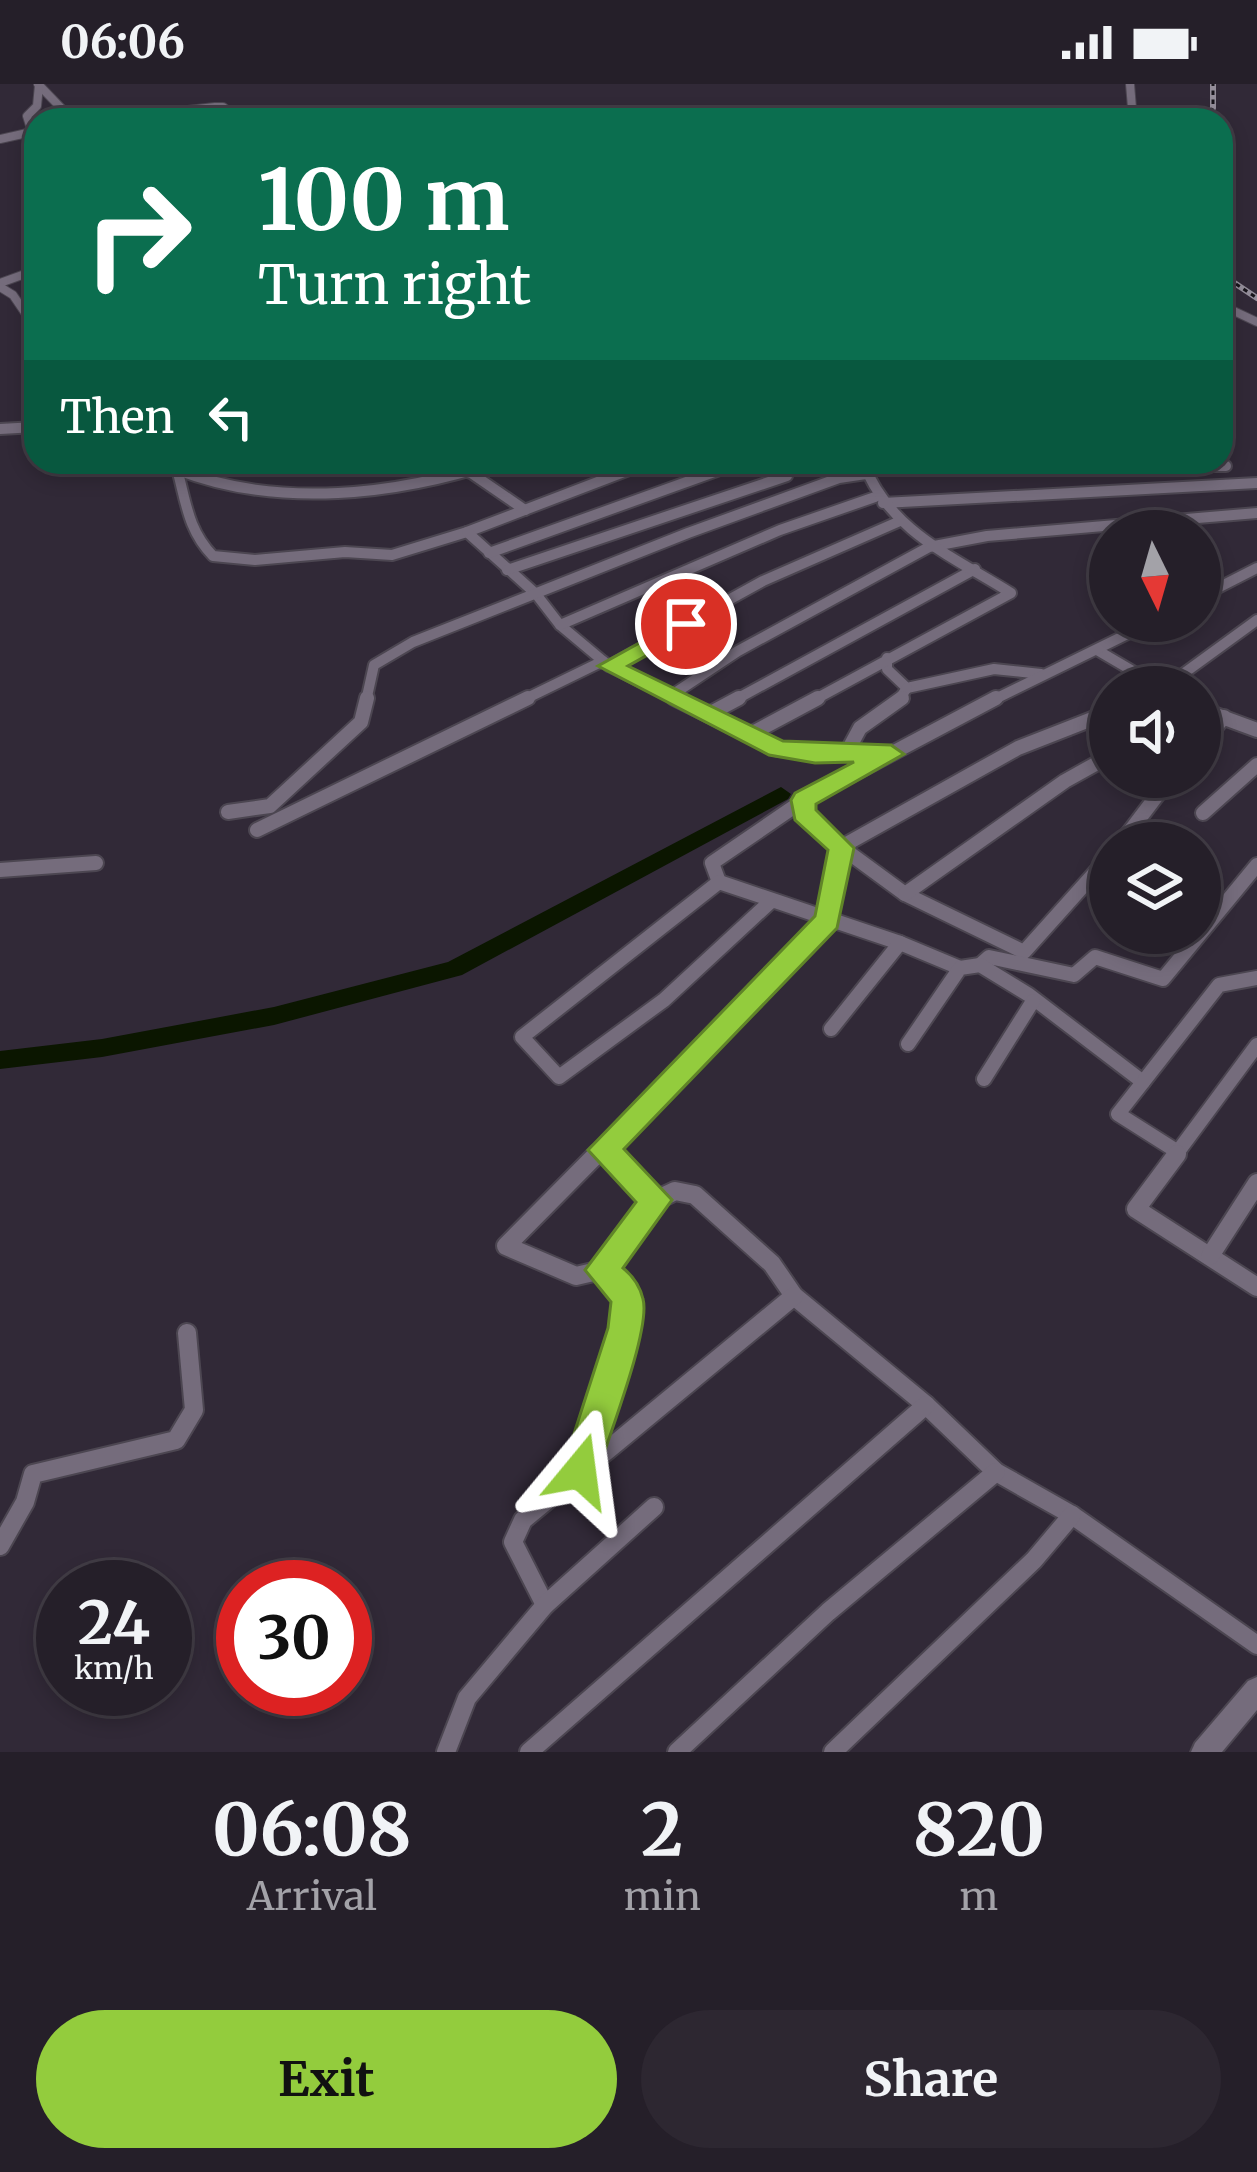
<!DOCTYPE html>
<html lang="en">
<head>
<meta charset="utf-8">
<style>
	:root { --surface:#251f29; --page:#2d2731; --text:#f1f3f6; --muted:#a3a2a8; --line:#423d46; --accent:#93cc3d }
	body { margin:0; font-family:Merriweather,serif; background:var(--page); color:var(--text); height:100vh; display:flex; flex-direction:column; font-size:45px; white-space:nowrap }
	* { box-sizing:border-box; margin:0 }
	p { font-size:39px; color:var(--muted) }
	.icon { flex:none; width:66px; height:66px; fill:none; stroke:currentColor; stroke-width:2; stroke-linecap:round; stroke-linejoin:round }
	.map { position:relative; height:1668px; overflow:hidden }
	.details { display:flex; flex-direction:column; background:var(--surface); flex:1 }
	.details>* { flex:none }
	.top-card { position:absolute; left:24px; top:24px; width:1209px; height:366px; border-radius:36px; box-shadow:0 6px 18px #0003,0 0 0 3px var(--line); background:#0b6e4f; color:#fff; overflow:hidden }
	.needle { width:78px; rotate:175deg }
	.controls { position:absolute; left:1089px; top:426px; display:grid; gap:24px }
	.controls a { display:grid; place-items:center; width:132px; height:132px; border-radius:50%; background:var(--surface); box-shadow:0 6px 18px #0003,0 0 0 3px var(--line); font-size:60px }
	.speed { position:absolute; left:36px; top:1476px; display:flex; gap:24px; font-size:60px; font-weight:700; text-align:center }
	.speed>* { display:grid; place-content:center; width:156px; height:156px; border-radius:50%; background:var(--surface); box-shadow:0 6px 18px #0003,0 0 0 3px var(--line); line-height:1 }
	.speed small { font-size:30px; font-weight:400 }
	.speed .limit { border:18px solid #d22; background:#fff; color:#111 }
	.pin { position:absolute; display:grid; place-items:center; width:102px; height:102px; color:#fff; margin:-51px; border:6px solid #fff; border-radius:50%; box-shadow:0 3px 12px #0007 }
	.me { position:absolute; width:132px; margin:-66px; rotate:16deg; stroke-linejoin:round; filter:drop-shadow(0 0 9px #0008) }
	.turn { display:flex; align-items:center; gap:42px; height:252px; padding:0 36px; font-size:54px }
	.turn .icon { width:156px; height:156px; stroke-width:2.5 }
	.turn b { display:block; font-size:84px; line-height:102px }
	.then { display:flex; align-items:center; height:114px; padding:0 36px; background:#0003; gap:24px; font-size:45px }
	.eta { display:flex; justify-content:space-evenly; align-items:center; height:204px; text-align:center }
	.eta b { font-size:72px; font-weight:700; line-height:84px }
	.primary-button { display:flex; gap:24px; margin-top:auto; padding:24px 36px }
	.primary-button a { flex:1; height:138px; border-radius:72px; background:var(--accent); color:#111; font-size:48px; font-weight:700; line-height:138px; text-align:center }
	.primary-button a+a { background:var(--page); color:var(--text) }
	.status { display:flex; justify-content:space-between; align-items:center; height:84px; padding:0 60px; background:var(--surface); direction:ltr }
	.status svg { height:33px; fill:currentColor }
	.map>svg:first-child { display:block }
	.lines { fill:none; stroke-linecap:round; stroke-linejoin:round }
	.river { fill:#0b1600; fill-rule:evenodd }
	.street-far3-casing { stroke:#4c4651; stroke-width:10 }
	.street-far2-casing { stroke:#4c4651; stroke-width:14 }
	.street-far1-casing { stroke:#4c4651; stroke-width:18 }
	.street-casing { stroke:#4c4651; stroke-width:22 }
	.secondary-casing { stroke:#4c4651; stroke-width:4 }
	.street-far3 { stroke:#756c7c; stroke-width:8 }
	.street-far2 { stroke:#756c7c; stroke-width:10 }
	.street-far1 { stroke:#756c7c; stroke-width:14 }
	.street { stroke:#756c7c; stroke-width:18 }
	.secondary { fill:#756c7c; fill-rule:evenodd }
	.rail-casing { stroke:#938d99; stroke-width:6 }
	.rail { stroke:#17141a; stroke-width:3; stroke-dasharray:4.5; stroke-linecap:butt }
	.route { fill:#93cc3d; stroke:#608528; stroke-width:3 }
</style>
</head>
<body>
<div class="status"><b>06:06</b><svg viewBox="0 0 49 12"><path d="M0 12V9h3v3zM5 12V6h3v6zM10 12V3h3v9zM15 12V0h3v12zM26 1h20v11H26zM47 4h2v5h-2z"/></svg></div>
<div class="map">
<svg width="1257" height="1668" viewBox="0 0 1257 1668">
	<rect width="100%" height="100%" fill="#312937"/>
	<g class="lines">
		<path class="river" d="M781 703 791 710 788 715 462 891 274 941 102 973 0 985V967L102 955 274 923 448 878Z"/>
		<defs>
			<g id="street-far3">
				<path d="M38 0 64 27 53 36"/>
				<path d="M1130 0 1133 36"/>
				<path d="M98 36 215 23H223L240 36"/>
				<path d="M32 48 27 32 37 22 39 1"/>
				<path d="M0 55 36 47"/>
				<path d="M31 118 36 124"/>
				<path d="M0 199 36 186"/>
				<path d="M0 203 13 211 30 236"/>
				<path d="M1221 221 1257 238"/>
			</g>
			<g id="street-far2">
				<path d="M0 345 36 343"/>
				<path d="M175 378C186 414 186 444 213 472L255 476 345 468 392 471 467 448 650 378"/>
				<path d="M429 378 471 389 525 426"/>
				<path d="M864 381 1226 382"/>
				<path d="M178 386C279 425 397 411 498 378"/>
				<path d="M883 419 1257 399"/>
				<path d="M467 448 536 510 560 541 609 582 680 617"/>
				<path d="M489 469 742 378"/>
				<path d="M507 486 787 392"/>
				<path d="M1200 513 1257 484"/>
				<path d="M560 541 780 446 875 413"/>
				<path d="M1097 566 1160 603"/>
				<path d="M887 574V585L907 604 994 585 1041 590"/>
				<path d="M609 582 763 497 900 437"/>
				<path d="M1165 603 1257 536"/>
				<path d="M672 611 738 567 929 463 987 452 1257 429"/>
				<path d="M366 617 374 581 413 558 688 449 839 394 866 390"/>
				<path d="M521 617 603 577"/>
				<path d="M733 617 975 485"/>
				<path d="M812 617 1011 509C952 472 889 447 863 378"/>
				<path d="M898 617 907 604"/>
				<path d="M991 617 1154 537"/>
			</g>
			<g id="street-far1">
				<path d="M674 614 778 665 886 670"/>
				<path d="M1200 625 1257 646"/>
				<path d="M1110 628 1018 664 841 763 905 810 1024 868 1110 772"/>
				<path d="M711 629 739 614"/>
				<path d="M749 651 818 614"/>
				<path d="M1200 662 1224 633"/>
				<path d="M846 670 860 644 902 614"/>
				<path d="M228 728 270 722 361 638 367 614"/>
				<path d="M1203 729 1257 681"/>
				<path d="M257 746 528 614"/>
				<path d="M1121 759 1171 693"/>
				<path d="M0 786 96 779"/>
				<path d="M719 798 712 779 804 716"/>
				<path d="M905 810 1065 697 1110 672"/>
				<path d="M770 818 664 916 559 993 522 953 719 798 900 859"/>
				<path d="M980 881 989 873 1074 891 1095 873 1163 895 1257 781"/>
				<path d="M831 945 900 859 960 884"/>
				<path d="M908 960 960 884 980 881 1029 911 1143 998"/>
				<path d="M984 995 1033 917"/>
				<path d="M603 1066 610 1073"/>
				<path d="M1178 1068 1118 1030 1219 901 1257 894"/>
				<path d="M594 1073 828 837 841 763 804 730V716L996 614"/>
				<path d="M1174 1073 1257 961"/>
			</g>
			<g id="street">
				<path d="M597 1070 506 1162 576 1192 602 1186 656 1116 607 1070"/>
				<path d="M1177 1070 1136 1125 1257 1203"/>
				<path d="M656 1116 675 1107 695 1111 772 1180 794 1212 926 1321 996 1388 1072 1431 1257 1561"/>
				<path d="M1210 1172 1257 1099"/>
				<path d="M580 1385 627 1229 622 1205 602 1186"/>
				<path d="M0 1462 25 1418 33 1390 176 1356 194 1326 187 1249"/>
				<path d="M545 1521 513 1458 523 1436 794 1212"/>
				<path d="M446 1668 467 1614 545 1521 654 1423"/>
				<path d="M529 1668 926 1321"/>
				<path d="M677 1668 828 1528 996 1388"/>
				<path d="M833 1668 1034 1476 1072 1431"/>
			</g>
			<path id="secondary" d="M1257 1593V1626L1222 1668H1191L1195 1659 1248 1597Z"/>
		</defs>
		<use href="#street-far3" class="street-far3-casing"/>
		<use href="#street-far2" class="street-far2-casing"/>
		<use href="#street-far1" class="street-far1-casing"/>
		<use href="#street" class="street-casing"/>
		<use href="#secondary" class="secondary-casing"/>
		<use href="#street-far3" class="street-far3"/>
		<use href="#street-far2" class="street-far2"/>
		<use href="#street-far1" class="street-far1"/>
		<use href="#street" class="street"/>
		<use href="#secondary" class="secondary"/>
		<defs>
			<g id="rail">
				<path d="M1206 36 1213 24V0"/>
				<path d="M1221 190 1257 214"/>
			</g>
		</defs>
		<use href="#rail" class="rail-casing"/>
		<use href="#rail" class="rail"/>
	</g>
	<path class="route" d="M686 533 694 535V545L628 582 783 657 891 661 904 670 816 720V726L854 764 837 844 624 1065 672 1116 623 1184C633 1192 640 1202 643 1215 651 1244 609 1352 598 1387L593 1399 580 1405 567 1399 562 1387 608 1244 611 1218 585 1186 636 1118 588 1066 815 832 828 766 795 736 791 716 795 709 854 678 815 679 769 671 598 582Z"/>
</svg>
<div class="controls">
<a><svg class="needle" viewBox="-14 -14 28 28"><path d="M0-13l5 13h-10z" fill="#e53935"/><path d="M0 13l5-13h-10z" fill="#a3a2a8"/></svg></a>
<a><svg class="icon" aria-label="sound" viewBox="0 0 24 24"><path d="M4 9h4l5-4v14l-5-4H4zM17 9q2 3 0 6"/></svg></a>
<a><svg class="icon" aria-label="layers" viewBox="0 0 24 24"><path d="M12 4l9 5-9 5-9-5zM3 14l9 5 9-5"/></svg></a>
</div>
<div class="speed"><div>24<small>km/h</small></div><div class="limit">30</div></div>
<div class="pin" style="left:686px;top:540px;background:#d93025"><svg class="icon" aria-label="arrive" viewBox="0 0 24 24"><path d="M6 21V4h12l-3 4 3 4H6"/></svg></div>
<svg class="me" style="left:580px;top:1387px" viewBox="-20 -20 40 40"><path d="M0-17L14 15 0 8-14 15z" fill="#93cc3d" stroke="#fff" stroke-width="4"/></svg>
<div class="top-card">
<div class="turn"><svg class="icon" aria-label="right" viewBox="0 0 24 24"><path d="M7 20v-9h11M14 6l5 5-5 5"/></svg><div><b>100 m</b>Turn right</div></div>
<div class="then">Then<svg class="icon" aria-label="left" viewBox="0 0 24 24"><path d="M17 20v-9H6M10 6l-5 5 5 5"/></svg></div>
</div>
</div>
<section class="details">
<div class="eta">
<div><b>06:08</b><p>Arrival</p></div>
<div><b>2</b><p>min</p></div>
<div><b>820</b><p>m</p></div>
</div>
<div class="primary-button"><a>Exit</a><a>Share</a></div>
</section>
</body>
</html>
